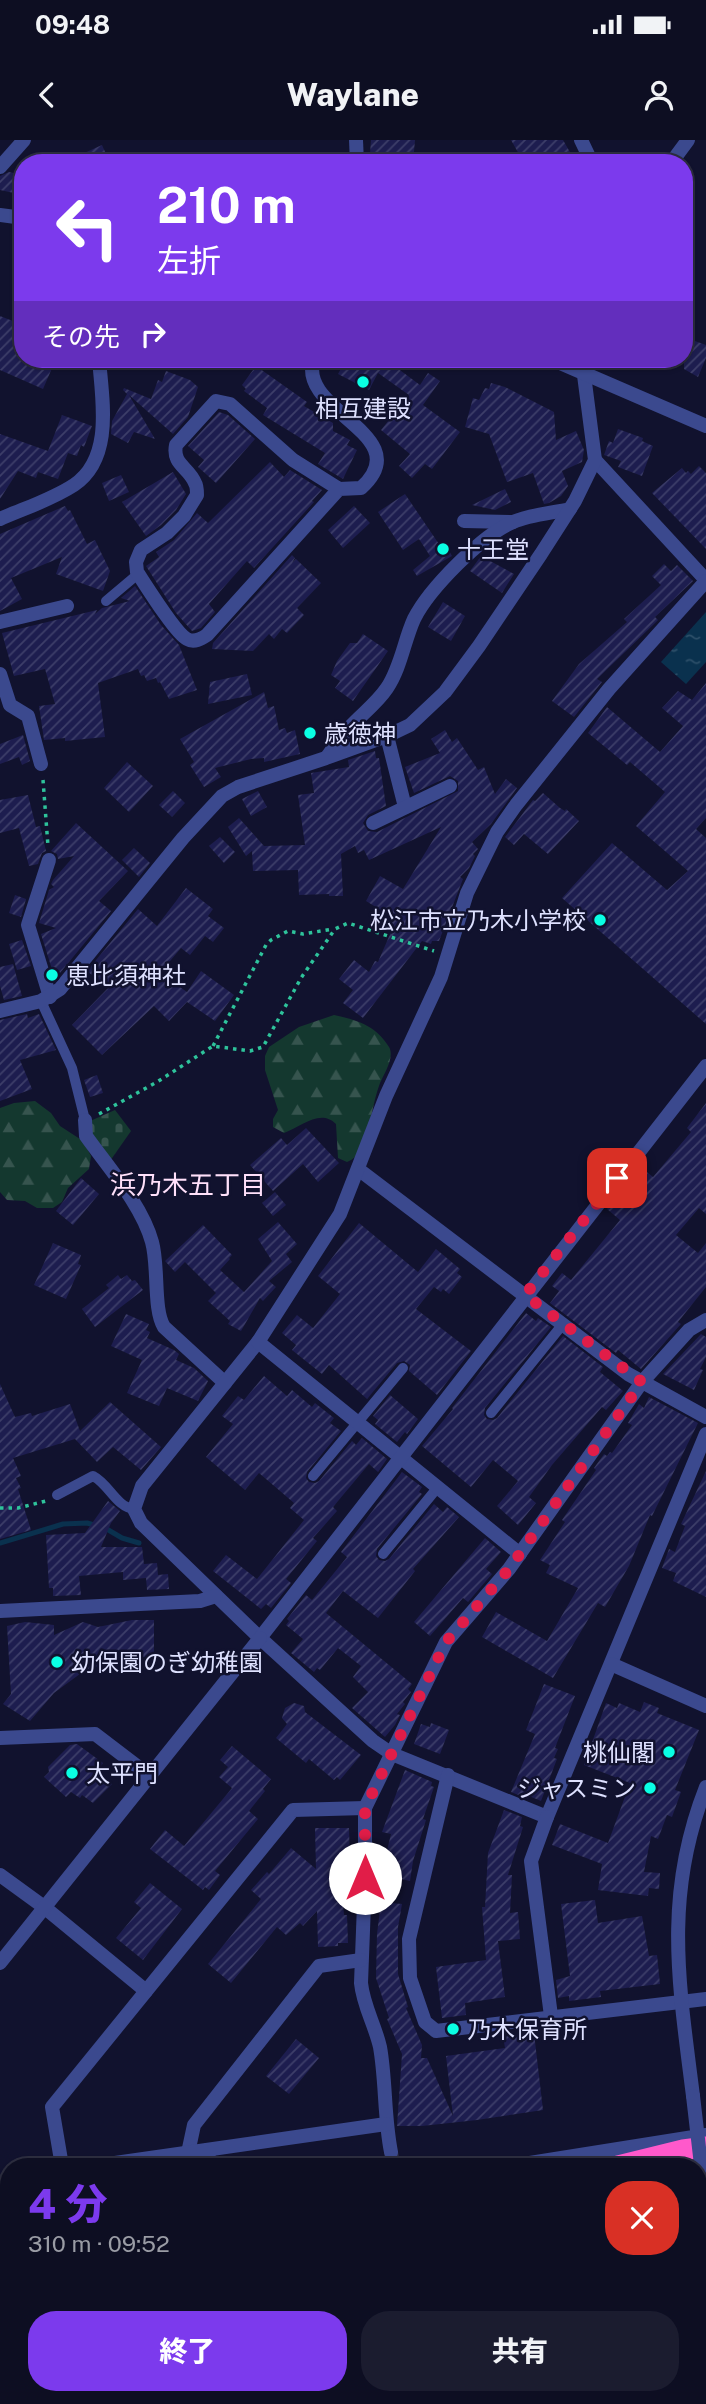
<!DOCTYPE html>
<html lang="ja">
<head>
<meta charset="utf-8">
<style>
	:root { --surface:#0d0e22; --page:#1b1c2f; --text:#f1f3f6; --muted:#9a9ca5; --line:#2d2e40; --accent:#7c3aed }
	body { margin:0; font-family:"Public Sans","Noto Sans JP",sans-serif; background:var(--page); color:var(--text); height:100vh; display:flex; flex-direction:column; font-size:26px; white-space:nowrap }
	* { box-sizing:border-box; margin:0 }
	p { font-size:23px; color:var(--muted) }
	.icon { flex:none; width:38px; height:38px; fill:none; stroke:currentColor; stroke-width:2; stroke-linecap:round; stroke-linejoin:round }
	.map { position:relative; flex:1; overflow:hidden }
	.details { position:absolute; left:0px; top:2018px; width:707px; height:247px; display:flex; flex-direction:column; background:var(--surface); border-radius:28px 28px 0 0; box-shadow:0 2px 5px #0004,0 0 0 2px var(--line) }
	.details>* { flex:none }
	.hud { position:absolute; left:14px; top:14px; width:679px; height:214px; border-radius:28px; box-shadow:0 2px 5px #0004,0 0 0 2px var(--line); background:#7c3aed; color:#fff; overflow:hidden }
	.pin { position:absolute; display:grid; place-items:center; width:60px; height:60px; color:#fff; margin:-30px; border-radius:14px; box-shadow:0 4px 10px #0006 }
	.me { position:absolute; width:77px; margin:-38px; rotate:0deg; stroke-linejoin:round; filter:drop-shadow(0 0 5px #0008) }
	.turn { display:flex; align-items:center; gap:24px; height:147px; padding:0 28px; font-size:32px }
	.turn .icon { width:91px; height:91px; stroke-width:2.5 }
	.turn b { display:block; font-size:49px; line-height:60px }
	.then { display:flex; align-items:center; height:66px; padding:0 28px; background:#0003; gap:14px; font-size:26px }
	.round { display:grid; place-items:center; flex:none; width:74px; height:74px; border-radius:28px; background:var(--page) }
	.headline { display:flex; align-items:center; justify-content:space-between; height:119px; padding:0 28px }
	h1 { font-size:42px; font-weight:800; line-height:52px; color:var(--accent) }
	.button { display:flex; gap:14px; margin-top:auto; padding:14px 28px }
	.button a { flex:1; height:80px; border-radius:28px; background:var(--accent); color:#fff; font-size:28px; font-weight:800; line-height:80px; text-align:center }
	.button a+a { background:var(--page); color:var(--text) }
	.status { display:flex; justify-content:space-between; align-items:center; height:49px; padding:0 35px; background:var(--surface); direction:ltr }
	.status svg { height:19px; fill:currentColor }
	header { display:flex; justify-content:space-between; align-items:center; height:91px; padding:0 28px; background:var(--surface); font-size:32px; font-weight:800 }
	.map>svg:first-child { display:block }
	.forest { fill:url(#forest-firs) }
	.cemetery { fill:url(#cemetery-stones) }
	.park { fill:url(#park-crowns) }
	.water { fill:url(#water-ripples) }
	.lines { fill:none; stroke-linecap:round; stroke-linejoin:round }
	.stream { stroke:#0a314e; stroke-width:5 }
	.building { fill:url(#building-hatch) }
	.minor-tunnel { stroke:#30314d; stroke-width:14; stroke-dasharray:14 7; stroke-linecap:butt }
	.path { stroke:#2ec39b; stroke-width:3.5; stroke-dasharray:3.5 5; stroke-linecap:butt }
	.service { stroke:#3b498e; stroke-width:10 }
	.minor { stroke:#3b498e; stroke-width:14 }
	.tertiary { stroke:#3b498e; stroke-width:14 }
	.motorway { stroke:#ff59cb; stroke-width:21 }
	.tertiary-bridge { stroke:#3b498e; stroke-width:14 }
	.route { stroke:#e11d48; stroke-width:12; stroke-dasharray:0 21.6 }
	.poi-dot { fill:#0affe4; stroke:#11122e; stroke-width:2.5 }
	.labels { text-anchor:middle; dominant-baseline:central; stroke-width:5; stroke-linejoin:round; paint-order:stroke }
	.poi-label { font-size:24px; fill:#dee1ff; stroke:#11122e; text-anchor:start }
	.neighbourhood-label { font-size:26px; fill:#ffe0fa; stroke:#11122e }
</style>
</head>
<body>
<div class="status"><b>09:48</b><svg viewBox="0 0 49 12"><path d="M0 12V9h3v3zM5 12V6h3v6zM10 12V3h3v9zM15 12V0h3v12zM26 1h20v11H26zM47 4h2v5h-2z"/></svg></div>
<header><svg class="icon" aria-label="back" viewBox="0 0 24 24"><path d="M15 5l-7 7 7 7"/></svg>Waylane<svg class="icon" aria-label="person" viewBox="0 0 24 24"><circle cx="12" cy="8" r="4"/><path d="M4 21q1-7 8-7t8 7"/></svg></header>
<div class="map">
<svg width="706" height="2264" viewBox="0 0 706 2264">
	<defs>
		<pattern id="forest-firs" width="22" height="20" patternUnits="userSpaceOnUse" patternTransform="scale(1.75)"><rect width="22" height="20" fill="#14382f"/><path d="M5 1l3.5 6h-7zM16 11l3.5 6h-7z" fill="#36544e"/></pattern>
		<pattern id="cemetery-stones" width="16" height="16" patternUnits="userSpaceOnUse" patternTransform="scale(1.75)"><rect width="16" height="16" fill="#14382f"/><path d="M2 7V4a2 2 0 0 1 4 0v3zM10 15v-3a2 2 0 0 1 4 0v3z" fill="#36544e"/></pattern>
		<pattern id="park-crowns" width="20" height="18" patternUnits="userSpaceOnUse" patternTransform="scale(1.75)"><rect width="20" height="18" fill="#14382f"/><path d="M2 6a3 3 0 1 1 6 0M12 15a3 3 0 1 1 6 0" fill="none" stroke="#36544e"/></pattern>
		<pattern id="water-ripples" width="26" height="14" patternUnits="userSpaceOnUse" patternTransform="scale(1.75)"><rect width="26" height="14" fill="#0a314e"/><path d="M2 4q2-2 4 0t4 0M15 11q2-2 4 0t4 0" fill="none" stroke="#2d4f69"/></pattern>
		<pattern id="building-hatch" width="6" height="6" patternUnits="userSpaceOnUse" patternTransform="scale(1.75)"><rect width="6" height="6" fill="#1d1d4f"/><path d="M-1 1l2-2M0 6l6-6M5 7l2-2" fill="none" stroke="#3d3e69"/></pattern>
	</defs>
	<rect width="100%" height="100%" fill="#11122e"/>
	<g class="forest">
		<path d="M334 875C358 880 376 886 389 907 395 917 384 934 380 943 372 964 371 987 362 1007 359 1014 354 1019 347 1022L338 1018 336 984C320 968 301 987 284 993L273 987V979L278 970 265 930V916L269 907 299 887Z"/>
		<path d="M35 961 51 973 60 986 83 1001 91 1016 89 1029 68 1048 62 1062 53 1068H37L25 1061 7 1060 0 1052V968L14 963Z"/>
	</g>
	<path class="cemetery" d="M115 970 131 991 110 1021 91 993 88 982Z"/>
	<path class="park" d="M9 2235V2256H149L152 2264H0V2237Z"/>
	<path class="water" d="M706 472V522L686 544 661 522Z"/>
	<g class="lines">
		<path class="stream" d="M0 1403 63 1384 87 1383 105 1388 122 1398 139 1403"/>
	</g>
	<g class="building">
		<path d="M371 0H415L413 23H390L391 20 370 14Z"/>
		<path d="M511 0H563L571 14 557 23H554L551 17 541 23H524Z"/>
		<path d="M102 5 110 23H62Z"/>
		<path d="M9 32 23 35V55L0 50V36Z"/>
		<path d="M0 176 23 185V219H56L43 249 0 230Z"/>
		<path d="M684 197 706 205V218L698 237 684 229Z"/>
		<path d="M346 219H385L420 245 428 233 440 241 423 265 460 292 432 329 425 324 412 338 399 326 410 314 381 290 409 255 378 233 369 250 338 234Z"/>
		<path d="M256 226 307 262 304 266 333 283V291L350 300 347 305 357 310 343 339 318 324 325 313 263 275 267 268 244 251 246 249 242 245Z"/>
		<path d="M166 231 190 240 198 247 188 277 173 294 129 255 155 299 134 292 128 303 111 294 112 281 127 254 123 250 124 248 151 259 158 240 162 242Z"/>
		<path d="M491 243 505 247 554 272 556 300 576 291 584 310 582 322 562 331 568 346 561 356 549 363 544 364 533 333 507 342 489 294 465 287 473 258 479 260 485 248 489 249Z"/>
		<path d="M219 272 228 275 255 299 216 343 198 327 204 320 188 306Z"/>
		<path d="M62 275 92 286 84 307 81 305 77 316 68 313 58 339 38 332 36 338 18 331 0 359V294L48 311Z"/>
		<path d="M618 289 643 298 642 301 653 306 642 336 618 327 621 321 604 315 609 301 613 303Z"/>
		<path d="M270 322 284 337 290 330 322 350 312 361 314 362 254 428 247 421 209 464 215 472 201 488 192 491 176 473 146 426 159 417 156 412 174 400 197 373 208 383Z"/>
		<path d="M699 326 706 333V409L652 353 682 328 686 333 688 331 691 334Z"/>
		<path d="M173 332 186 354 176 370 161 385 146 396 122 362Z"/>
		<path d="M121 335 129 352 109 361 102 343Z"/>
		<path d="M505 349 511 362 495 370 472 365Z"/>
		<path d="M405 354 441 407 445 403 452 416 417 436 413 430 430 416 419 399 403 410 378 372Z"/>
		<path d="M65 366 68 371 70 370 87 404 95 400 110 431 103 451 56 434 62 417 11 438 22 459 0 471V394Z"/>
		<path d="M354 366 370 383 343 408 328 390Z"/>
		<path d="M292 415 295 418 292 423 296 419 321 443 297 468 304 475 287 493 282 489 274 499 269 494 253 511 212 509 213 503Z"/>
		<path d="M481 416 514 434 502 453 470 431Z"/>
		<path d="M664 424 671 431 677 425 693 441 655 477 658 480 653 485 597 539 602 542 574 577 552 561 579 524 627 482 624 479 661 445 652 436Z"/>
		<path d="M135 446 161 485 179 505 197 550 169 559 160 542 158 543 156 538 147 541 144 535 141 536 138 529 112 538 98 543 105 597 65 601V598L44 600 39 566 55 564 45 529 14 536 2 493 97 470 95 474 102 468 130 461 121 458Z"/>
		<path d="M443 462 465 476 451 501 428 487Z"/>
		<path d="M363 494 388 511 353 561 335 548 340 541 331 535 337 521 350 503H357Z"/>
		<path d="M247 534 252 555 208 564 210 542Z"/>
		<path d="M706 543V678L696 689 706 698V884L562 758 612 703 667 750 688 731 636 686 665 652 630 622 627 625 588 593 607 567 660 612 683 586 662 568 678 551 692 560Z"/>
		<path d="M264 552 268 568 274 566 279 590 285 588 287 593 295 590 300 614 264 622V618L251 619 215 628 221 637 204 647 190 625 194 622 180 599Z"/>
		<path d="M445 590 452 602 457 598 478 630 484 627 495 654 506 639 517 648 491 684 472 702 478 709 473 714 475 716 469 728 460 737 463 739 439 801H432L431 804 422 801 363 878 343 863 353 850 339 839 354 820 369 832 375 821 378 822 394 785 386 780 389 775 366 761 380 736 403 749 441 687 369 720 364 710 358 713 355 706 341 714 343 756H329V754L299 755 298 730 253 731 252 711 246 716 228 687 239 678 264 706 305 705 298 655 314 653 311 633 349 627 348 620 375 611 376 618H379L386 666 368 675 363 683 368 691 377 692 458 651V641L450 636 414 653 405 627 440 613 431 599Z"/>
		<path d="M23 595 30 621 22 625 19 617 0 624V604Z"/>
		<path d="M127 622 153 646 129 672 104 648Z"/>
		<path d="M173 651 185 663 172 677 159 665Z"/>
		<path d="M258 651 267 667 251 676 242 659Z"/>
		<path d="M543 653 560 668 565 671 566 669 579 681 548 714 524 694 514 705 505 697 533 660 535 661Z"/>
		<path d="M28 655 36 687 40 686 46 711 42 713 38 724 29 726 19 688 0 693V660Z"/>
		<path d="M76 683 128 731 99 761 111 771 55 839 41 794 56 788 39 783 49 750 54 747 51 744 53 740 74 716 58 719 57 714 51 711Z"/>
		<path d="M220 697 235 712 224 723 209 706Z"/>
		<path d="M134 708 150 723 139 737 122 720Z"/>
		<path d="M186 748 213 769 208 776 224 788 213 802 205 796 190 815 181 808 160 833 187 852 201 831 234 855 215 881 187 862 169 881 154 866 102 915 72 885 108 848 87 831 138 769 157 786Z"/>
		<path d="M15 755 26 759 21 777 9 773Z"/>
		<path d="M22 800 31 826 17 830 9 804Z"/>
		<path d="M13 824 22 856 4 860 0 846V827Z"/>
		<path d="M27 874 28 878 39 874 56 910 20 920 32 949 0 961V880Z"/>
		<path d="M97 935 103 953 90 957 84 940Z"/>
		<path d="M706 963V1074L699 1068 676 1095 698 1113 706 1103V1147L678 1182 681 1184 641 1229 618 1210 616 1213 550 1163 559 1151 552 1146 562 1133 571 1140 620 1080 607 1069 642 1028 653 1037 691 992 687 988Z"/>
		<path d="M306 988 339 1023 318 1042 303 1024 273 1051 250 1025 281 998 287 1005Z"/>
		<path d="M81 1038 99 1054 73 1085 56 1071Z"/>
		<path d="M275 1052 286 1065 273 1076 262 1063Z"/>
		<path d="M278 1082 297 1104 286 1114 292 1122 269 1141 276 1147 263 1161 260 1158 241 1191 228 1184 230 1181 208 1161 216 1153 185 1122 175 1132 165 1121 203 1085 232 1115 229 1118 230 1119 220 1130 244 1152 272 1121 258 1099Z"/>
		<path d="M359 1083 418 1132 436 1109 460 1129 457 1133 462 1137 449 1154 443 1149 441 1152 434 1147 416 1169 471 1211 437 1255 409 1231 410 1225 404 1221 397 1223 367 1259 329 1225 322 1234 292 1210 296 1205 282 1193 297 1175 313 1188 340 1154 318 1136Z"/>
		<path d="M53 1103 81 1115 78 1124 81 1125 66 1159 34 1145Z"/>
		<path d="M118 1135 121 1139 127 1135 132 1141 135 1140 143 1150 95 1187 82 1169 109 1148 106 1145Z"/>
		<path d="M526 1173 536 1181 538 1178 551 1187 485 1268 484 1275 487 1279 493 1280 497 1278 563 1196 603 1227 600 1232 623 1251 606 1270 602 1267 552 1325 529 1357 536 1363 518 1385 497 1366 518 1341 493 1320 471 1347 422 1306 453 1269 452 1268Z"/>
		<path d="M126 1174 149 1184 146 1190 150 1192 147 1198 174 1210 179 1214 176 1220 194 1228 208 1241 198 1261 167 1248 159 1266 127 1253 142 1220 111 1206Z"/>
		<path d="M701 1194 706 1197V1217L700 1229 703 1230 694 1250 663 1234Z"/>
		<path d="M264 1236 287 1256 292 1250 312 1267 315 1263 334 1278 330 1283 341 1291 307 1332 306 1338 309 1342 315 1343 319 1341 352 1301 356 1305 362 1298 387 1319 378 1332 369 1324 333 1367 337 1371 313 1398 317 1401 286 1439 291 1443 271 1468 266 1464 261 1469 213 1431 226 1415 257 1439 304 1380 290 1368 294 1363 259 1333 245 1350 206 1317 233 1284 222 1276 238 1256 244 1260Z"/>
		<path d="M0 1244 15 1277 31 1273 32 1276 70 1264 80 1291 110 1262 161 1307 141 1330 113 1307 97 1322 75 1299 13 1318 21 1336 16 1338 21 1348 18 1349 31 1390 0 1399Z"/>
		<path d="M390 1255 418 1279 407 1294 405 1292 397 1302 375 1284 378 1280 373 1276Z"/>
		<path d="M649 1257 698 1283 652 1376 650 1375 629 1426 605 1467 598 1463 553 1538 482 1497 496 1472 547 1501 578 1448 546 1433 550 1425 540 1420 565 1382 562 1380 596 1330 594 1328 604 1314 607 1316 610 1312 612 1313 632 1285 628 1283 639 1264 644 1268Z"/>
		<path d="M706 1331V1457L673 1441 676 1433 662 1428 669 1409 675 1412 685 1386 681 1384Z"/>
		<path d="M402 1332 422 1347 419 1352 422 1354 377 1409 376 1416 379 1420 385 1421 389 1419 434 1364 443 1372 447 1367 459 1377 413 1429 415 1431 378 1478 343 1451 326 1473 412 1544 408 1549 411 1552 403 1562 405 1564 397 1574 400 1575 395 1585 385 1597 352 1568 368 1552 353 1537 361 1526 338 1508 320 1530 317 1528 314 1532 291 1513 303 1499 286 1485 289 1481 287 1479 306 1455 312 1460 347 1417 341 1412Z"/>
		<path d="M108 1361 120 1371 111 1383 101 1407H142L144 1424 157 1423 158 1435 168 1434 169 1449 147 1450 146 1438 123 1440V1432L79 1436 81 1455 53 1456V1448H49L46 1395 85 1393Z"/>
		<path d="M485 1398 501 1412 486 1429 492 1434 468 1462 463 1458 430 1496 414 1482Z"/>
		<path d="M132 1480H154V1516L117 1520 84 1531 54 1553 30 1581 3 1564 11 1554 7 1486 25 1482 54 1485V1495L83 1482 98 1487Z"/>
		<path d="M544 1544 575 1556 555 1608 558 1609 554 1618 557 1619 541 1661 529 1656 528 1659 511 1652 535 1594 526 1590Z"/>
		<path d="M644 1562 659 1568 657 1573 699 1590 675 1650 681 1652 672 1677 667 1675 658 1699 651 1696 644 1732 660 1733 659 1749 649 1748 648 1756 598 1750 602 1724 552 1705 560 1684 608 1703 630 1643 584 1625 606 1563 617 1568 619 1563 640 1572Z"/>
		<path d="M294 1563 304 1566 305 1572 361 1615 340 1640 337 1637 334 1640 309 1619 306 1623 276 1598 287 1584 282 1578 285 1568Z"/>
		<path d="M431 1583 449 1590 440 1614 414 1604 421 1584 430 1587Z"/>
		<path d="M77 1604 103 1623 96 1634 112 1644 93 1663 82 1655 80 1658 71 1652 66 1657 44 1637 49 1632 48 1627 70 1605Z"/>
		<path d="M232 1606 271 1639 263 1649 265 1651 249 1671 258 1679 215 1731 220 1735 209 1750 205 1747 203 1750 150 1709 165 1690 184 1706 232 1648 219 1637 228 1627 220 1620Z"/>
		<path d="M405 1630 432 1642 431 1646 434 1647 423 1679 426 1680 413 1721 410 1741 381 1735 391 1694 382 1692Z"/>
		<path d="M504 1670 522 1677 520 1686 523 1687 508 1735H512L510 1773 518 1772 520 1799 498 1801 505 1857 465 1863 466 1875 442 1878 436 1827 486 1820 482 1767H485L488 1713Z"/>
		<path d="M315 1688H349L350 1723H340L339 1762H343L344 1775H347L348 1803H338V1806L318 1807 317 1771 303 1786 300 1783 286 1795 277 1787 231 1843 208 1824 261 1759 251 1750 267 1732 269 1734 291 1708 316 1729Z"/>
		<path d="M150 1743 182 1769 143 1820 116 1798 141 1768 134 1762Z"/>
		<path d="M595 1760 598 1783 642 1776 649 1816 657 1815 660 1844 600 1851 601 1857 569 1861V1856L558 1858 556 1840 570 1836 561 1764Z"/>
		<path d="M381 1762 402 1764 398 1787V1834L408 1867 406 1868 422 1905 421 1918H427L453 1976 446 1916 505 1908 503 1896 534 1893 543 1970 477 1980 422 1986H397L402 1914 387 1879 389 1878 376 1838 377 1794Z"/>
		<path d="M296 1899 319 1918 289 1954 266 1936Z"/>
	</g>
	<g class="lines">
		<path class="minor-tunnel" d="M391 2012 393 2026"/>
		<g class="path">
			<path d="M43 640 48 706"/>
			<path d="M213 906 266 805 271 800 288 791 303 794 333 789"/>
			<path d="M99 974 157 942 213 906 250 911 263 907 301 838 335 789 348 783 434 811"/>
			<path d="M0 1368H18L46 1361"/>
			<path d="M94 2264 131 2256"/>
		</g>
		<g class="service">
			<path d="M106 461 138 434"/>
			<path d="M41 861 72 928 85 980"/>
			<path d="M491 1273 563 1184"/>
			<path d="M313 1336 403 1228"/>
			<path d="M57 1355 93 1336C109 1344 116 1367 134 1369"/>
			<path d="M383 1414 438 1347"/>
			<path d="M379 2256 380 2264"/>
			<path d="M201 2264 224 2256"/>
		</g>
		<g class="minor">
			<path d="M356 0 357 23"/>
			<path d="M581 0 592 23"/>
			<path d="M671 23 688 0"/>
			<path d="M0 27 24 0"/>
			<path d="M314 219C295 271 420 295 361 348L339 349 293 320 230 264 216 261 176 305C172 325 189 327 195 343 197 346 197 351 197 355L184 376 167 393 141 410 136 422 137 432C145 444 176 494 187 499 194 503 201 499 207 495L339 349"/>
			<path d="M595 320 706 440"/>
			<path d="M0 379C25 368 51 360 74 345 114 318 102 259 99 219"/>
			<path d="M464 381 513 382"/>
			<path d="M0 482 67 466"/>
			<path d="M0 534 10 565 28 576 41 624"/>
			<path d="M387 596 405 667"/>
			<path d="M327 617C334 607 341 596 350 587 362 574 377 563 387 548 401 527 404 501 414 479 429 449 482 395 513 382 529 375 552 373 570 369"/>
			<path d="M373 683 450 646"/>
			<path d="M49 720 28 785 50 857"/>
			<path d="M0 871 41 861 60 849 183 698 222 656 238 647 326 618 387 596 410 585 445 552 479 506 541 414 575 361 595 320 584 235 587 219"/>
			<path d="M85 980 86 996C108 1027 142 1065 152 1102 159 1127 153 1169 164 1187L225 1243"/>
			<path d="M358 1029 628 1234 706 1277"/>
			<path d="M258 1202 142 1346 134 1369 141 1383 260 1498 373 1601 392 1614 547 1677 706 1294"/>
			<path d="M520 1414 258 1202 340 1074 386 956 441 837 467 753 497 692 516 665 609 549 706 441"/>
			<path d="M0 1471 200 1461 216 1456"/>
			<path d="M260 1498 706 926"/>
			<path d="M611 1524 706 1566"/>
			<path d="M0 1598 95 1594 150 1636"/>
			<path d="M448 1635 409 1799 410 1838 425 1882 436 1891 706 1859"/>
			<path d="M547 1677 531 1721 551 1876"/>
			<path d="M0 1735 44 1767 146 1851"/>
			<path d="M207 2010 211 2026"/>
			<path d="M391 2012C384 1977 386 1941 380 1907 375 1885 363 1865 361 1843L365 1738V1668L446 1502 509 1429 642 1242 689 1190 706 1180"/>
			<path d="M188 2013 194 1985 319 1826 361 1820"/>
			<path d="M62 2026 52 1967 293 1670 365 1668"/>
			<path d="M94 2026 386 1984"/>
			<path d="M511 2026 706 1995"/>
			<path d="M0 2045 9 2043"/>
			<path d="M0 2080 9 2078"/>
			<path d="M698 2085 706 2084"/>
			<path d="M0 2216 9 2214"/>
			<path d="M698 2217 706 2216"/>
			<path d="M430 2256 432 2264"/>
			<path d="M593 2256 594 2264"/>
			<path d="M500 2264 504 2256"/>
		</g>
		<g class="tertiary">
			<path d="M0 75 23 78"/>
			<path d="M551 219 706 286"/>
			<path d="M0 1823 260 1498"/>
			<path d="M693 1956C679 1844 663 1756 706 1647"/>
		</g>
		<g class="motorway">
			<path d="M618 2026 683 2010 706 2007"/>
			<path d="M0 2139 9 2138"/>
			<path d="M0 2162 9 2160"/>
		</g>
		<path class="tertiary-bridge" d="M693 1956 706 2068"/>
	</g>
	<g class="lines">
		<path class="route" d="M365 1738V1668L446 1502 509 1429 642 1242 525 1155 617 1038"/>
	</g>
	<g class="poi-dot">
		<circle cx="363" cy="242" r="7"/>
		<circle cx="443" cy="409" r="7"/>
		<circle cx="310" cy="593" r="7"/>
		<circle cx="600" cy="780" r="7"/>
		<circle cx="52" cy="835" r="7"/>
		<circle cx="57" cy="1522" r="7"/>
		<circle cx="669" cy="1612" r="7"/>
		<circle cx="72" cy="1633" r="7"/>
		<circle cx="650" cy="1648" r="7"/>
		<circle cx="453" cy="1889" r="7"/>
	</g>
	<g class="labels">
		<g class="poi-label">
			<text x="363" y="268" text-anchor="middle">相互建設</text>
			<text x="457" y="409">十王堂</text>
			<text x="324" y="593">歳徳神</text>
			<text x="586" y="780" text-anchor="end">松江市立乃木小学校</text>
			<text x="66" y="835">恵比須神社</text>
			<text x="71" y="1522">幼保園のぎ幼稚園</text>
			<text x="655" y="1612" text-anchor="end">桃仙閣</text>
			<text x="86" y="1633">太平門</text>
			<text x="636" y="1648" text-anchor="end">ジャスミン</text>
			<text x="467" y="1889">乃木保育所</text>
		</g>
		<g class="neighbourhood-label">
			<text x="188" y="1044">浜乃木五丁目</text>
		</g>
	</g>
</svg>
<div class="pin" style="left:617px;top:1038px;background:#d93025"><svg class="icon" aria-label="arrive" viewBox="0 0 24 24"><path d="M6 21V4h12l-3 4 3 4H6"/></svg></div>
<svg class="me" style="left:365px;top:1738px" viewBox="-20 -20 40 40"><circle r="19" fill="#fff"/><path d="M0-13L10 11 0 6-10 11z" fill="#e11d48"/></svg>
<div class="hud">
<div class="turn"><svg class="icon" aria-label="left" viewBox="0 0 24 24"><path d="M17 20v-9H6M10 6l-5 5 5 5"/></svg><div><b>210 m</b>左折</div></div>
<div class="then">その先<svg class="icon" aria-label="right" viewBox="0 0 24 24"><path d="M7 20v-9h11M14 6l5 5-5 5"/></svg></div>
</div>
<section class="details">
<div class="headline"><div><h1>4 分</h1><p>310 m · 09:52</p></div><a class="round" style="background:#d93025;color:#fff"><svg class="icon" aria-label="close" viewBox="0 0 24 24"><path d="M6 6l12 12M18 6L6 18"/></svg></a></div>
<div class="button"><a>終了</a><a>共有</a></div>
</section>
</div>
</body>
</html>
